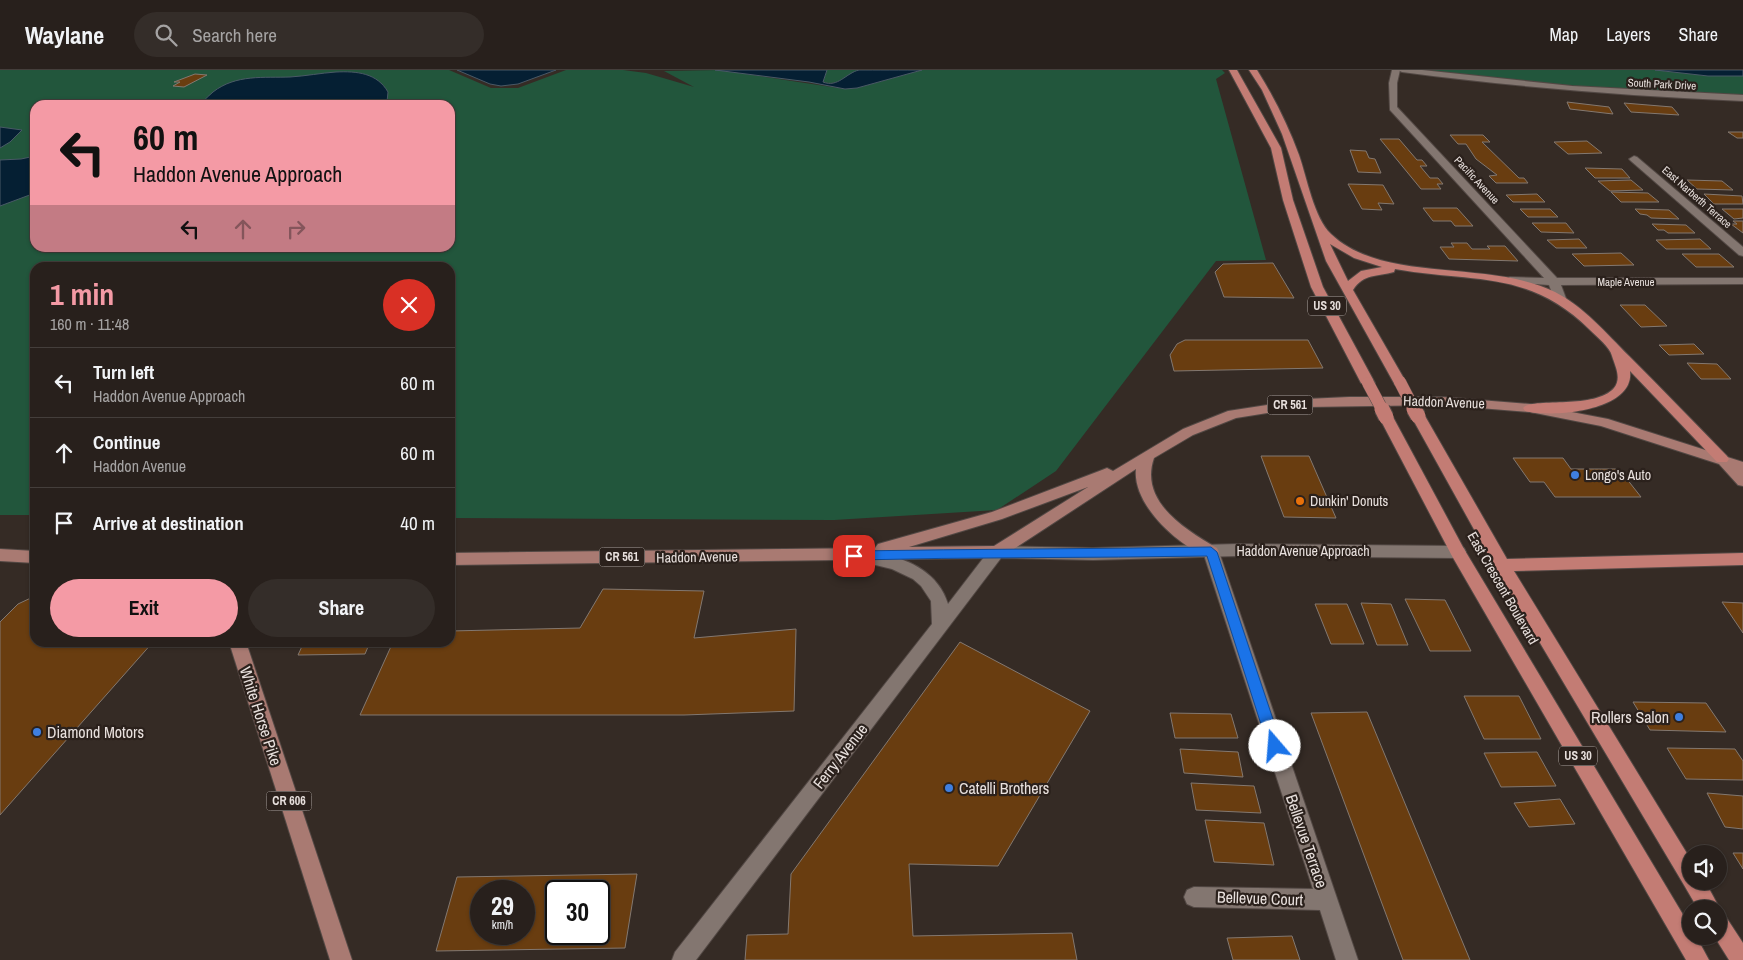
<!DOCTYPE html>
<html lang="en">
<head>
<meta charset="utf-8">
<style>
	:root { --surface:#28201c; --page:#342d29; --text:#f1f3f6; --muted:#a5a3a3; --line:#443e3b; --accent:#f49aa5 }
	body { margin:0; font-family:"Archivo Narrow",sans-serif; background:var(--page); color:var(--text); height:100vh; display:flex; flex-direction:column; font-size:19px; white-space:nowrap }
	* { box-sizing:border-box; margin:0 }
	p { font-size:16px; color:var(--muted) }
	.icon { flex:none; width:28px; height:28px; fill:none; stroke:currentColor; stroke-width:2; stroke-linecap:round; stroke-linejoin:round }
	.map { position:relative; flex:1; overflow:hidden }
	.panel { position:absolute; left:30px; top:192px; width:425px; height:385px; display:flex; flex-direction:column; background:var(--surface); border-radius:15px; box-shadow:0 1px 4px #0004,0 0 0 1px var(--line) }
	.panel>* { flex:none }
	.top-card { position:absolute; left:30px; top:30px; width:425px; height:152px; border-radius:15px; box-shadow:0 1px 4px #0004,0 0 0 1px var(--line); background:#f49aa5; color:#111; overflow:hidden }
	.buttons { position:absolute; left:1682px; top:775px; display:grid; gap:10px }
	.buttons a { display:grid; place-items:center; width:45px; height:45px; border-radius:50%; background:var(--surface); box-shadow:0 1px 4px #0004,0 0 0 1px var(--line); font-size:25px }
	.speed { position:absolute; left:470px; top:810px; display:flex; gap:10px; font-size:25px; font-weight:700; text-align:center }
	.speed>* { display:grid; place-content:center; width:65px; height:65px; border-radius:50%; background:var(--surface); box-shadow:0 1px 4px #0004,0 0 0 1px var(--line); line-height:1 }
	.speed small { font-size:12px; font-weight:400 }
	.speed .limit { border:2px solid #111; border-radius:8px; background:#fff; color:#111 }
	.pin { position:absolute; display:grid; place-items:center; width:42px; height:42px; color:#fff; margin:-21px; border-radius:10px; box-shadow:0 2px 8px #0006 }
	.me { position:absolute; width:55px; margin:-28px; rotate:342deg; stroke-linejoin:round; filter:drop-shadow(0 0 4px #0008) }
	.turn { display:flex; align-items:center; gap:18px; height:105px; padding:0 20px; font-size:22px }
	.turn .icon { width:65px; height:65px; stroke-width:2.5 }
	.turn b { display:block; font-size:35px; line-height:42px }
	.lanes { display:flex; align-items:center; height:48px; padding:0 20px; background:#0003; justify-content:center; gap:25px; direction:ltr }
	.lanes .off { opacity:.35 }
	.round { display:grid; place-items:center; flex:none; width:52px; height:52px; border-radius:26px; background:var(--page) }
	.headline { display:flex; align-items:center; justify-content:space-between; height:85px; padding:0 20px }
	h1 { font-size:30px; font-weight:700; line-height:38px; color:var(--accent) }
	.primary-button { display:flex; gap:10px; margin-top:auto; padding:10px 20px }
	.primary-button a { flex:1; height:58px; border-radius:30px; background:var(--accent); color:#111; font-size:20px; font-weight:700; line-height:58px; text-align:center }
	.primary-button a+a { background:var(--page); color:var(--text) }
	ul { padding:0; list-style:none }
	li { display:flex; align-items:center; gap:15px; height:70px; padding:0 20px; border-top:1px solid var(--line) }
	li div { flex:1 }
	li b { display:block; font-size:19px }
	li em { font-style:normal }
	header { display:flex; align-items:center; gap:30px; box-sizing:border-box; height:70px; padding:0 25px; background:var(--surface); border-bottom:1px solid var(--line) }
	header strong { font-size:24px }
	nav { display:flex; gap:28px; margin-inline-start:auto; font-size:18px }
	.search { width:350px; height:45px; background:var(--page); display:flex; align-items:center; gap:12px; box-sizing:border-box; padding:0 18px; border-radius:28px; color:var(--muted); font-size:19px }
	.map>svg:first-child { display:block }
	.green { fill:#22563c; fill-rule:evenodd }
	.water { fill:#051f33; stroke:#495966 }
	.building { fill:#693d10; stroke:#837870; fill-rule:evenodd }
	.lines { fill:none; stroke-linecap:round; stroke-linejoin:round }
	.street-casing { stroke:#524844; stroke-width:2 }
	.secondary-casing { stroke:#524844; stroke-width:2 }
	.primary-casing { stroke:#524844; stroke-width:2 }
	.highway-casing { stroke:#524844; stroke-width:2 }
	.street { fill:#837670; fill-rule:evenodd }
	.secondary { fill:#837670; fill-rule:evenodd }
	.primary { fill:#a97a72; fill-rule:evenodd }
	.highway { fill:#c37c74; fill-rule:evenodd }
	.highway-bridge-far1-casing { stroke:#524844; stroke-width:13; stroke-linecap:butt }
	.highway-bridge-casing { stroke:#524844; stroke-width:17; stroke-linecap:butt }
	.highway-bridge-far1 { stroke:#c37c74; stroke-width:12 }
	.highway-bridge { stroke:#c37c74; stroke-width:15 }
	.route { fill:#1a73e8; stroke:#114b97 }
	.shop-dot { fill:#3f7fe0; stroke:#2b211c; stroke-width:2 }
	.food-dot { fill:#e8710a; stroke:#2b211c; stroke-width:2 }
	.labels { text-anchor:middle; dominant-baseline:central; stroke-width:4.5; stroke-linejoin:round; paint-order:stroke }
	.far-street-label { font-size:11px; fill:#e8e0dd; stroke:#2b211c }
	.shield { fill:#2b211c; stroke:#afa7a3; stroke-width:1 }
	.shield-label { font-size:12px; font-weight:bold; fill:#e8e0dd }
	.street-label { font-size:14px; fill:#e8e0dd; stroke:#2b211c }
	.poi-label { font-size:14px; fill:#e8e0dd; stroke:#2b211c; text-anchor:start }
	.near-street-label { font-size:16px; fill:#e8e0dd; stroke:#2b211c }
	.near-poi-label { font-size:16px; fill:#e8e0dd; stroke:#2b211c; text-anchor:start }
</style>
</head>
<body>
<header>
<strong>Waylane</strong>
<div class="search"><svg class="icon" aria-label="search" viewBox="0 0 24 24"><circle cx="10" cy="10" r="6"/><path d="M15 15l6 6"/></svg>Search here</div>
<nav><a>Map</a><a>Layers</a><a>Share</a></nav>
</header>
<div class="map">
<svg width="1743" height="890" viewBox="0 0 1743 890">
	<rect width="100%" height="100%" fill="#352b25"/>
	<g class="green">
		<path d="M0 0H449L491 18H518L566 0H623L646 3 694 17 664 1 720 0 845 19 857 18 922 0H1222L1225 3 1216 9 1266 190 1216 191 1056 401 997 440 834 450 450 448V198H35V445H0ZM35 35H450V178H35Z"/>
		<path d="M827 0H858C848 7 836 16 823 12Z"/>
		<path d="M1425 0H1655L1708 6H1743V28L1474 9Z"/>
	</g>
	<g class="water">
		<path d="M457 0H556L518 14 501 16 490 14Z"/>
		<path d="M715 0H827L823 12C838 18 846 3 859 0 873 0 906 0 922 0L857 18 845 19 809 12Z"/>
		<path d="M1655 0H1743V6H1708Z"/>
		<path d="M336 2C357 1 377 3 388 22L387 32 385 35H204L203 33C205 28 209 26 213 22 236 4 264 8 290 7 306 6 321 3 336 2Z"/>
		<path d="M0 57 22 60 10 72 0 78Z"/>
		<path d="M35 86V123L0 136V90L21 89Z"/>
	</g>
	<g class="building">
		<path d="M195 4 207 5 184 17 173 16 180 12H174Z"/>
		<path d="M1567 32 1609 37 1613 44 1570 39Z"/>
		<path d="M1624 33 1672 37 1679 45 1631 42Z"/>
		<path d="M1728 62H1743V68H1737Z"/>
		<path d="M1450 65H1483L1490 72H1482L1519 108H1524L1528 113H1496L1489 106 1497 105 1476 89 1466 74H1458Z"/>
		<path d="M1380 69H1399L1417 90H1422L1427 96H1420L1430 108H1438L1443 114H1437L1441 119H1421Z"/>
		<path d="M1587 71 1602 83 1568 84 1554 72Z"/>
		<path d="M1350 80 1366 81 1369 88 1375 89 1381 103 1358 102Z"/>
		<path d="M1585 98 1622 99 1630 108H1595Z"/>
		<path d="M1631 110 1643 120 1610 121 1598 111Z"/>
		<path d="M1687 110 1722 111 1733 120 1697 119Z"/>
		<path d="M1348 114 1383 115 1394 134 1378 133 1382 140 1362 139Z"/>
		<path d="M1611 122 1648 123 1659 132H1621Z"/>
		<path d="M1537 124 1545 132H1513L1506 125Z"/>
		<path d="M1704 124 1742 126 1743 134H1714Z"/>
		<path d="M1423 138H1457L1473 156H1455L1451 151H1433Z"/>
		<path d="M1520 139H1550L1558 147H1528Z"/>
		<path d="M1635 139 1669 140 1679 149 1651 148 1647 145 1640 144Z"/>
		<path d="M1722 139H1743V148L1734 149Z"/>
		<path d="M1733 151H1743V163L1731 154H1737Z"/>
		<path d="M1532 153H1566L1574 163 1541 162Z"/>
		<path d="M1652 154 1686 155 1695 163H1668L1664 160H1658Z"/>
		<path d="M1579 169 1587 178H1556L1547 170Z"/>
		<path d="M1700 169 1711 179H1666L1656 170Z"/>
		<path d="M1451 173H1467L1472 179H1490L1487 176H1505L1518 191 1449 189 1440 177H1454Z"/>
		<path d="M1621 183 1634 195 1584 196 1572 184Z"/>
		<path d="M1682 184H1719L1734 197H1696Z"/>
		<path d="M1273 193 1294 228 1224 227 1215 202 1223 194Z"/>
		<path d="M1620 235H1645L1667 256 1641 257Z"/>
		<path d="M1185 270H1308L1323 298 1174 301 1170 285 1177 274Z"/>
		<path d="M1694 274 1704 284 1669 285 1659 275Z"/>
		<path d="M1687 293 1717 294 1731 309H1701Z"/>
		<path d="M1261 386H1309L1336 448 1284 447Z"/>
		<path d="M1513 388H1563L1571 399H1619L1641 427H1555L1544 412H1530Z"/>
		<path d="M603 519 704 521 694 568 796 559 794 641 684 645H360L393 572H450V561L580 558Z"/>
		<path d="M35 526V572H153L0 745V552L18 534Z"/>
		<path d="M1405 529 1445 530 1471 581H1430Z"/>
		<path d="M1722 532 1743 533V563Z"/>
		<path d="M1361 533 1391 534 1408 575H1377Z"/>
		<path d="M1315 534H1347L1364 574H1331Z"/>
		<path d="M304 572H370L365 584 298 585Z"/>
		<path d="M960 572 1090 641 998 796 909 794 913 866 1072 863 1077 890H745L747 865 788 864 791 804Z"/>
		<path d="M1464 626H1519L1541 669H1484Z"/>
		<path d="M1633 632 1706 633 1726 662 1650 660Z"/>
		<path d="M1367 642 1470 890H1403L1311 643Z"/>
		<path d="M1170 643 1231 644 1238 668H1175Z"/>
		<path d="M1667 678 1735 679 1743 691V710L1686 709Z"/>
		<path d="M1180 679 1238 682 1243 707 1184 703Z"/>
		<path d="M1537 682 1556 716 1501 717 1484 683Z"/>
		<path d="M1191 713 1254 716 1261 743 1196 740Z"/>
		<path d="M1707 723 1743 726V759L1725 757Z"/>
		<path d="M1560 729 1575 754 1529 757 1514 733Z"/>
		<path d="M1205 750 1264 753 1274 795 1214 792Z"/>
		<path d="M1733 783H1743V799Z"/>
		<path d="M637 804 625 878 436 881 457 807ZM481 821H524V864H481ZM556 821H599V864H556Z"/>
		<path d="M1292 866 1300 890H1233L1227 868Z"/>
	</g>
	<g class="lines">
		<defs>
			<g id="street">
				<path d="M1392 0H1400L1397 13V37L1557 208H1743V214L1561 215 1567 231 1561 235 1555 231 1549 215 1506 212 1504 210 1510 207 1544 208 1390 40 1389 13Z"/>
				<path d="M1634 86 1637 87 1743 177V186L1739 185 1631 91 1629 89Z"/>
				<path d="M1211 476 1217 478 1219 482 1358 890H1336L1320 840 1194 837 1187 834 1184 827 1187 820 1194 817 1313 819 1203 482 1205 478Z"/>
			</g>
			<g id="secondary">
				<path d="M1398 0H1422L1572 16 1743 25V31C1629 26 1515 17 1402 2Z"/>
				<path d="M1237 474 1458 476 1464 478 1466 482 1464 486 1458 488 1237 486 1093 490 1001 488 696 890H672L675 882 932 554 931 531 921 516 913 509 892 499 859 491 857 487 859 483C867 480 875 482 883 484 911 490 939 504 948 534L991 478 997 476 1093 478Z"/>
			</g>
			<g id="primary">
				<path d="M1349 327H1442L1530 334 1608 349 1743 392V416L1738 415 1719 394 1601 356 1530 342 1442 335 1306 337 1236 348 1193 365 1154 388C1139 431 1184 459 1217 478L1219 482 1217 486 1211 488C1180 478 1132 435 1136 399L1003 486 997 488 450 495V483L875 478 878 474 992 442 1102 400 1107 398 1113 401 1183 359 1228 341 1306 329ZM1088 417 994 476 909 477 1002 449Z"/>
				<path d="M0 479 35 481V493L0 491Z"/>
				<path d="M229 572H246L352 890H330Z"/>
			</g>
			<g id="highway">
				<path d="M1229 0H1237L1281 78 1293 130 1323 217 1375 313 1373 316 1368 317 1361 313 1311 217 1283 130 1271 78Z"/>
				<path d="M1249 0H1257C1274 27 1288 55 1299 85 1307 108 1314 148 1331 164 1383 214 1489 189 1555 222 1584 237 1606 263 1629 286 1662 319 1694 352 1727 386L1729 389 1727 392H1717L1630 301C1635 341 1552 348 1525 341L1523 338C1531 327 1595 340 1614 318 1622 308 1615 296 1612 286 1610 277 1597 267 1590 260 1528 199 1473 213 1395 199L1394 202C1377 207 1364 203 1353 220L1406 312 1405 315H1395L1326 191 1282 64 1262 20ZM1330 174 1354 188 1382 197 1361 201 1348 211Z"/>
				<path d="M1418 342 1423 343 1425 346 1507 489 1743 483V495L1514 501 1691 790V811H1705L1720 839 1719 843V839H1698L1684 815 1496 499 1411 346 1413 343Z"/>
				<path d="M1386 343 1391 344 1393 347 1464 479 1691 858V866H1696L1709 890H1686L1452 486 1379 347 1381 344Z"/>
				<path d="M1719 843 1726 847 1743 873V890H1729L1714 866H1719Z"/>
			</g>
		</defs>
		<use href="#street" class="street-casing"/>
		<use href="#secondary" class="secondary-casing"/>
		<use href="#primary" class="primary-casing"/>
		<use href="#highway" class="highway-casing"/>
		<use href="#street" class="street"/>
		<use href="#secondary" class="secondary"/>
		<use href="#primary" class="primary"/>
		<use href="#highway" class="highway"/>
		<defs>
			<g id="highway-bridge-far1">
				<path d="M1400 312 1415 341"/>
				<path d="M1368 313 1383 341"/>
			</g>
			<g id="highway-bridge">
				<path d="M1382 339 1386 347"/>
				<path d="M1414 339 1418 346"/>
			</g>
		</defs>
		<use href="#highway-bridge-far1" class="highway-bridge-far1-casing"/>
		<use href="#highway-bridge" class="highway-bridge-casing"/>
		<use href="#highway-bridge-far1" class="highway-bridge-far1"/>
		<use href="#highway-bridge" class="highway-bridge"/>
	</g>
	<path class="route" d="M1211 477 1217 482 1282 676 1280 681 1275 683 1270 681 1268 676 1207 486C1089 488 971 487 854 490L848 486 854 481C973 479 1092 479 1211 477Z"/>
	<g class="shop-dot">
		<circle cx="1575" cy="405" r="5"/>
		<circle cx="1679" cy="647" r="5"/>
		<circle cx="37" cy="662" r="5"/>
		<circle cx="949" cy="718" r="5"/>
	</g>
	<circle class="food-dot" cx="1300" cy="431" r="5"/>
	<g class="labels">
		<g class="far-street-label">
			<text transform="translate(1662 14) rotate(3)">South Park Drive</text>
			<text transform="translate(1477 110) rotate(47)">Pacific Avenue</text>
			<text transform="translate(1697 127) rotate(41)">East Narberth Terrace</text>
			<text x="1626" y="212">Maple Avenue</text>
		</g>
		<g class="shield">
			<rect x="1308" y="226.5" width="38" height="19" rx="4"/>
			<rect x="1267.5" y="325.5" width="45" height="19" rx="4"/>
			<rect x="599.5" y="477.5" width="45" height="19" rx="4"/>
			<rect x="1559" y="676.5" width="38" height="19" rx="4"/>
			<rect x="266.5" y="721.5" width="45" height="19" rx="4"/>
		</g>
		<g class="shield-label">
			<text x="1327" y="236">US 30</text>
			<text x="1290" y="335">CR 561</text>
			<text x="622" y="487">CR 561</text>
			<text x="1578" y="686">US 30</text>
			<text x="289" y="731">CR 606</text>
		</g>
		<g class="street-label">
			<text transform="translate(1444 332) rotate(2)">Haddon Avenue</text>
			<text x="1303" y="481">Haddon Avenue Approach</text>
			<text transform="translate(697 487) rotate(-1)">Haddon Avenue</text>
			<text transform="translate(1503 518) rotate(60)">East Crescent Boulevard</text>
		</g>
		<g class="poi-label">
			<text x="1585" y="405">Longo's Auto</text>
			<text x="1310" y="431">Dunkin' Donuts</text>
		</g>
		<g class="near-street-label">
			<text transform="translate(261 646) rotate(72)">White Horse Pike</text>
			<text transform="translate(840 686) rotate(-52)">Ferry Avenue</text>
			<text transform="translate(1307 771) rotate(71)">Bellevue Terrace</text>
			<text transform="translate(1260 828) rotate(2)">Bellevue Court</text>
		</g>
		<g class="near-poi-label">
			<text x="1669" y="647" text-anchor="end">Rollers Salon</text>
			<text x="47" y="662">Diamond Motors</text>
			<text x="959" y="718">Catelli Brothers</text>
		</g>
	</g>
</svg>
<div class="buttons">
<a><svg class="icon" aria-label="sound" viewBox="0 0 24 24"><path d="M4 9h4l5-4v14l-5-4H4zM17 9q2 3 0 6"/></svg></a>
<a><svg class="icon" aria-label="search" viewBox="0 0 24 24"><circle cx="10" cy="10" r="6"/><path d="M15 15l6 6"/></svg></a>
</div>
<div class="speed"><div>29<small>km/h</small></div><div class="limit">30</div></div>
<div class="pin" style="left:854px;top:486px;background:#d93025"><svg class="icon" aria-label="arrive" viewBox="0 0 24 24"><path d="M6 21V4h12l-3 4 3 4H6"/></svg></div>
<svg class="me" style="left:1275px;top:676px" viewBox="-20 -20 40 40"><circle r="19" fill="#fff"/><path d="M0-13L10 11 0 6-10 11z" fill="#1a73e8"/></svg>
<div class="top-card">
<div class="turn"><svg class="icon" aria-label="left" viewBox="0 0 24 24"><path d="M17 20v-9H6M10 6l-5 5 5 5"/></svg><div><b>60 m</b>Haddon Avenue Approach</div></div>
<div class="lanes"><svg class="icon" aria-label="left" viewBox="0 0 24 24"><path d="M17 20v-9H6M10 6l-5 5 5 5"/></svg><svg class="icon off" aria-label="ahead" viewBox="0 0 24 24"><path d="M12 20V5M6 11l6-6 6 6"/></svg><svg class="icon off" aria-label="right" viewBox="0 0 24 24"><path d="M7 20v-9h11M14 6l5 5-5 5"/></svg></div>
</div>
<section class="panel">
<div class="headline"><div><h1>1 min</h1><p>160 m · 11:48</p></div><a class="round" style="background:#d93025;color:#fff"><svg class="icon" aria-label="close" viewBox="0 0 24 24"><path d="M6 6l12 12M18 6L6 18"/></svg></a></div>
<ul>
<li><svg class="icon" aria-label="left" viewBox="0 0 24 24"><path d="M17 20v-9H6M10 6l-5 5 5 5"/></svg><div><b>Turn left</b><p>Haddon Avenue Approach</p></div><em>60 m</em></li>
<li><svg class="icon" aria-label="ahead" viewBox="0 0 24 24"><path d="M12 20V5M6 11l6-6 6 6"/></svg><div><b>Continue</b><p>Haddon Avenue</p></div><em>60 m</em></li>
<li><svg class="icon" aria-label="arrive" viewBox="0 0 24 24"><path d="M6 21V4h12l-3 4 3 4H6"/></svg><div><b>Arrive at destination</b></div><em>40 m</em></li>
</ul>
<div class="primary-button"><a>Exit</a><a>Share</a></div>
</section>
</div>
</body>
</html>
